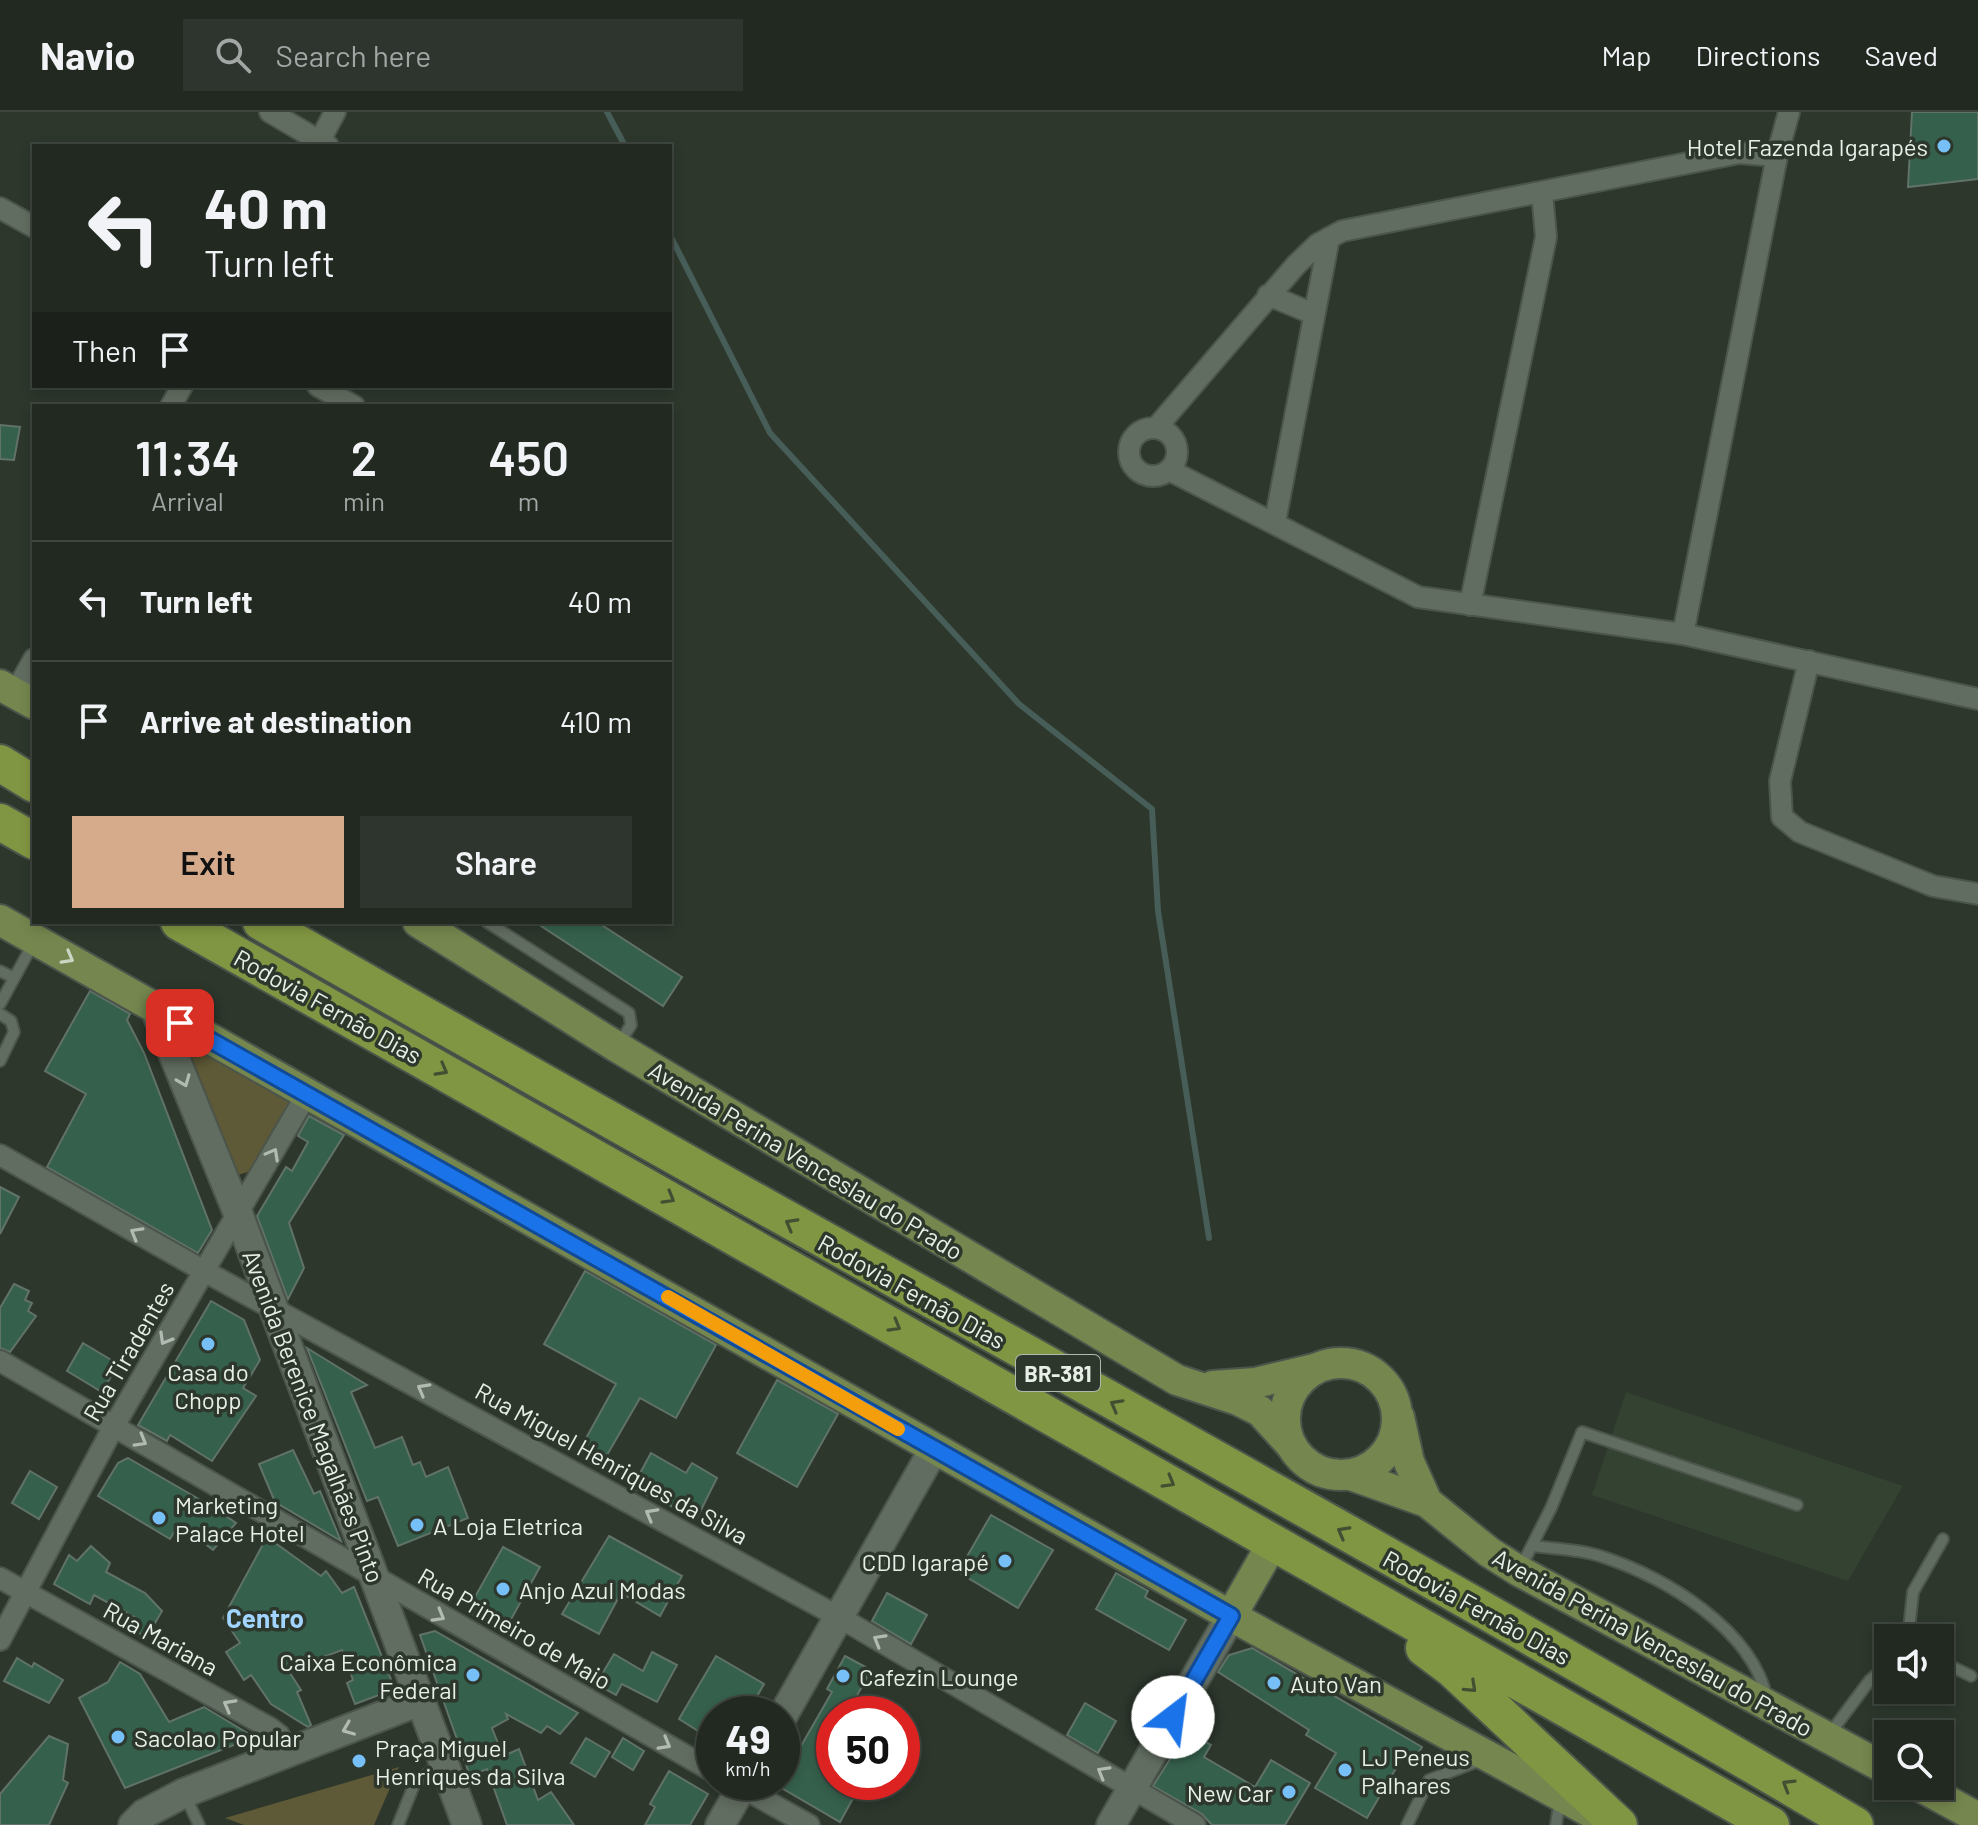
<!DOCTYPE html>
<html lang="en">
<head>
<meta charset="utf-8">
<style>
	:root { --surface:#222921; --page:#2e352e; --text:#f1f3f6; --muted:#a2a6a5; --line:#3f453f; --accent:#d6ab8b }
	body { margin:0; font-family:Barlow,sans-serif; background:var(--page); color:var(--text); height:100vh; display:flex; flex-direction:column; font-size:30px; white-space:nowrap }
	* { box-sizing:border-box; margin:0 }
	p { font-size:26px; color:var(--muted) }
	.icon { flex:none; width:44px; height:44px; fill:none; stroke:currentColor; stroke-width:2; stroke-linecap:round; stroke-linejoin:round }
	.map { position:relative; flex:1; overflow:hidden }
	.drawer { position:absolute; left:32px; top:292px; width:640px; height:520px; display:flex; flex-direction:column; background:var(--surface); border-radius:0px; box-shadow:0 4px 12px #0003,0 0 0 2px var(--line) }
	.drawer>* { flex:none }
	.hud { position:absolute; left:32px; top:32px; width:640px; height:244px; border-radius:0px; box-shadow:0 4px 12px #0003,0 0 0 2px var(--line); background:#222921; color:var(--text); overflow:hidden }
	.fabs { position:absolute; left:1874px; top:1512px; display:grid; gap:16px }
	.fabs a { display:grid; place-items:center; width:80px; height:80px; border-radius:0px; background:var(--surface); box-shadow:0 4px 12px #0003,0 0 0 2px var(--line); font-size:40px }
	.speed { position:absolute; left:696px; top:1584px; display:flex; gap:16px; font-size:40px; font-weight:700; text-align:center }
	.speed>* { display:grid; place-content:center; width:104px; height:104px; border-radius:50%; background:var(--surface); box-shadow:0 4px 12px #0003,0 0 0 2px var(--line); line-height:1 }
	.speed small { font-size:20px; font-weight:400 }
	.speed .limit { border:12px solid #d22; background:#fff; color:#111 }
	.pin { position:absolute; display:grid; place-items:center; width:68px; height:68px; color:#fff; margin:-34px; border-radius:16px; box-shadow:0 4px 12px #0006 }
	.me { position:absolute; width:88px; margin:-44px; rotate:30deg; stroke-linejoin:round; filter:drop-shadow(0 0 6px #0008) }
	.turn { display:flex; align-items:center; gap:28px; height:168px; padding:0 40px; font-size:36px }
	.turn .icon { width:104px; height:104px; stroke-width:2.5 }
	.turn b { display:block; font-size:56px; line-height:68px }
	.then { display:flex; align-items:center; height:76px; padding:0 40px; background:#0003; gap:16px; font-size:30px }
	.eta { display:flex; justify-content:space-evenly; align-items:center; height:136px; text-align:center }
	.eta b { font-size:48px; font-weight:600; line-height:56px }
	.action { display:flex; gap:16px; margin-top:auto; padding:16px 40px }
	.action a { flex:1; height:92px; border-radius:0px; background:var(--accent); color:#111; font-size:32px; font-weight:600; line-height:92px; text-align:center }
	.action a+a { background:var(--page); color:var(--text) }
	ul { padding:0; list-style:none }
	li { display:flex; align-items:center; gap:24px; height:120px; padding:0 40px; border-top:2px solid var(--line) }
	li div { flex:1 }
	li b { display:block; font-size:30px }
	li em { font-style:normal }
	header { display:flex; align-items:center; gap:48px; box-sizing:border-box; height:112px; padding:0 40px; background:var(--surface); border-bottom:2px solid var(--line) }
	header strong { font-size:38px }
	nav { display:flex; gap:44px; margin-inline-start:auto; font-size:28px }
	.search { width:560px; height:72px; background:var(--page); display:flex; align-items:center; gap:20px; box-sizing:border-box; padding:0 28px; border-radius:0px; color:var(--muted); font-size:30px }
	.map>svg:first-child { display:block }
	.built { fill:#334231 }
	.green { fill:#5e5936 }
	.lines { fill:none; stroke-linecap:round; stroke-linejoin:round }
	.stream { stroke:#475d58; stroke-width:6 }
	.building { fill:#35604c; stroke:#617269; stroke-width:2 }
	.primary-tunnel { stroke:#495348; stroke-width:30; stroke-dasharray:30 15; stroke-linecap:butt }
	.lane-casing { stroke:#4c554b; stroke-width:14 }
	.street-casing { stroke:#4c554b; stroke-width:24 }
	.secondary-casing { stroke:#4c554b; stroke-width:32 }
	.primary-casing { stroke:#4c554b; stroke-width:34 }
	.highway-casing { stroke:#4c554b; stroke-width:40 }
	.lane { stroke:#626d61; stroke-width:10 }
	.street { stroke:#626d61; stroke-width:20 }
	.secondary { stroke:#626d61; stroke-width:28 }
	.primary { stroke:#75864e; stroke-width:30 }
	.highway { stroke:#819642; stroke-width:36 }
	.oneway { stroke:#cbd5c1 }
	.oneway2 { stroke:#424f32 }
	.oneway3 { stroke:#b2bbb1 }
	.route-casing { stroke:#114b97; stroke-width:20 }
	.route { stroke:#1a73e8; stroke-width:14 }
	.slow { stroke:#f59e0b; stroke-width:14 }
	.poi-dot { fill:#77bff7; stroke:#2d372c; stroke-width:3 }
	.labels { text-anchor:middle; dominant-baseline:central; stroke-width:7; stroke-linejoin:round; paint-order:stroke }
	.shield { fill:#2d372c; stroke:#b0b8af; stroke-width:2 }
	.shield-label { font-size:22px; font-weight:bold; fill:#e8efe7 }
	.poi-label { font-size:24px; fill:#e8efe7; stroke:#2d372c; text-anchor:start }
	.street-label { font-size:24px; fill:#e8efe7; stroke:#2d372c }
	.neighbourhood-label { font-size:26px; font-weight:bold; fill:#a1d5ff; stroke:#2d372c }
</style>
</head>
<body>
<header>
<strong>Navio</strong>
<div class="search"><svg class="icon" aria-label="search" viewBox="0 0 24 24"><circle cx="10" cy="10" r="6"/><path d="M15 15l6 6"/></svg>Search here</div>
<nav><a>Map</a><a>Directions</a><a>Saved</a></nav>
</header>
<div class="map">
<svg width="1978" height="1713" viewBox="0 0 1978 1713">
	<rect width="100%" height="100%" fill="#2d372c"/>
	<path class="built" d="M1626 1280 1903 1374 1848 1469 1592 1383Z"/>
	<g class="green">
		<path d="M197 928 292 985 251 1059 238 1063 188 935Z"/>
		<path d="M399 1655 374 1713H244L225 1706Z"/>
	</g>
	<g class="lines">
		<g class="stream">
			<path d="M607 0 625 34"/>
			<path d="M670 123 770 321 1019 592 1152 697 1158 799 1209 1126"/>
		</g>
	</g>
	<g class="building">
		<path d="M1912 0H1978V67L1908 75Z"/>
		<path d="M0 313 20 315 14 348 0 347Z"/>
		<path d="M535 810H597L682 865 663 894Z"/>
		<path d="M90 879 130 902 127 908 144 941 212 1118 198 1141 47 1055 86 982 45 959Z"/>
		<path d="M309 1004 344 1023 289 1111 304 1156 288 1187 257 1104 286 1055 292 1059 308 1030 298 1024Z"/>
		<path d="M0 1075 19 1085 0 1122Z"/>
		<path d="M585 1159 716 1233 676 1306 640 1286 603 1350 580 1337 616 1272 544 1232Z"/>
		<path d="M14 1172 29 1179 25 1188 32 1191 28 1199 36 1204 10 1240 0 1236V1196Z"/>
		<path d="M211 1189 244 1208 260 1248 243 1276 256 1284 212 1349 170 1323 167 1329 138 1313Z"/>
		<path d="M83 1231 118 1252 102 1280 67 1259Z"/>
		<path d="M307 1236 367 1273 351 1280 375 1336 402 1325 413 1353 420 1350 426 1365 448 1355 468 1406 398 1434 378 1385 367 1389Z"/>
		<path d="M777 1268 838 1302 797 1375 737 1341Z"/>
		<path d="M293 1338 314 1382 320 1379 341 1429 275 1390 259 1352Z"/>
		<path d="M651 1341 686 1361 692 1351 717 1366 697 1406 632 1376Z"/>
		<path d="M128 1346 216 1397 236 1411 213 1438 179 1412 170 1427 98 1384 118 1351Z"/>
		<path d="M30 1359 57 1375 39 1407 12 1391Z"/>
		<path d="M991 1403 1053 1438 1018 1496 958 1460Z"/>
		<path d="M609 1424 682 1464 660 1504 621 1481 599 1522 562 1502Z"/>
		<path d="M267 1425 321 1464 326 1459 342 1481 354 1475 392 1570 387 1580 355 1592 347 1571 353 1568 342 1538 288 1558 301 1578 297 1580 311 1613 308 1615 271 1592 251 1563 244 1568 226 1540 240 1531 223 1506Z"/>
		<path d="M91 1434 110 1451 106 1460 145 1481 162 1499 147 1525 130 1517 136 1506 94 1483 90 1492 54 1472 69 1443 77 1449Z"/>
		<path d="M503 1435 540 1455 504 1520 467 1499Z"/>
		<path d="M1116 1461 1148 1479 1145 1485 1186 1508 1169 1538 1096 1497Z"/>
		<path d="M887 1481 927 1503 911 1532 872 1509Z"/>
		<path d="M435 1519 578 1601 560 1622 547 1614 541 1621 506 1602 508 1607 492 1616 503 1644 519 1637 538 1688 551 1680 574 1713H507L487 1657 470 1664 420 1523Z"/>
		<path d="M1252 1536 1422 1635 1412 1652 1402 1646 1367 1706 1315 1676 1336 1641 1306 1623 1309 1618 1218 1560 1229 1543Z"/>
		<path d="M652 1540 677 1553 657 1590 622 1572 616 1583 596 1572 614 1542 643 1559Z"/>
		<path d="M716 1544 764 1572 747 1602H714V1629L679 1607Z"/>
		<path d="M845 1544 871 1558 847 1602H834V1670H862L840 1710 778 1674 832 1580 827 1577Z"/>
		<path d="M17 1546 32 1555 34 1551 63 1568 49 1591 4 1569Z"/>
		<path d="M120 1550 140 1562 169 1610 204 1595 254 1625 125 1676 79 1586 108 1570Z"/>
		<path d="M1085 1591 1116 1609 1098 1641 1067 1623Z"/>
		<path d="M1187 1620 1211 1633 1204 1645 1255 1675 1271 1648 1310 1671 1285 1713H1212L1202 1702 1153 1674Z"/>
		<path d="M49 1624 68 1632 63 1668 68 1671 49 1713H0V1682Z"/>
		<path d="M586 1626 610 1640 595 1665 571 1651Z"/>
		<path d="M623 1626 644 1639 633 1658 612 1645Z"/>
		<path d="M669 1659 708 1682 690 1713H645L655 1695 650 1692Z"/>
	</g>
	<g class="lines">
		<path class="primary-tunnel" d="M1267 1441 1299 1383"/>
		<defs>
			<g id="lane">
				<path d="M487 810 629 901 631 913 618 933"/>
				<path d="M0 859 14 866"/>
				<path d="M0 892 34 830"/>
				<path d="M0 902 11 909 14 920 0 949"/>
				<path d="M1533 1434C1555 1437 1579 1437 1600 1444 1665 1465 1751 1516 1767 1586"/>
				<path d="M1520 1457 1551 1396 1582 1320 1797 1393"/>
				<path d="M1908 1526 1913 1480 1943 1427"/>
				<path d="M1940 1549 1971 1564"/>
				<path d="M1828 1624 1870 1568 1888 1553"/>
				<path d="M185 1683 199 1713"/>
				<path d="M398 1713 414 1673 440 1651"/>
				<path d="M1407 1713 1429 1668 1481 1648"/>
				<path d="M1556 1713 1560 1687"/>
			</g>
			<g id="street">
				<path d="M270 0 328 34"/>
				<path d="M317 34 335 0"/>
				<path d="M0 96 34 115"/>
				<path d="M1268 183 1314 202"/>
				<path d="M318 274 354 294"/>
				<path d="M171 294 182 274"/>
				<path d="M1156 316 1296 153 1318 132 1342 119 1739 41 1777 44"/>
				<circle cx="1153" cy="340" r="24"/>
				<path d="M1169 358 1418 485 1683 522 1978 587"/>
				<path d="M1275 410 1329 126"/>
				<path d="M1470 493 1546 125 1542 80"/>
				<path d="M1683 522 1777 44 1789 0"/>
				<path d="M1809 549 1780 669 1782 705 1800 720 1933 774 1978 782"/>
				<path d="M15 581 34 547"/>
				<path d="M0 1043 204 1159 839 1505 1195 1713"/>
				<path d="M0 1249 714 1660"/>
				<path d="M0 1466 270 1616 279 1623 288 1641"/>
				<path d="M0 1528 114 1314 308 980"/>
				<path d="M732 1670 809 1713"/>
			</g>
			<g id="secondary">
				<path d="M155 897 239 1104 467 1713"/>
				<path d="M782 1605 934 1337"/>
				<path d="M133 1713 144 1702 184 1681 420 1589"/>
				<path d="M720 1713 745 1670"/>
				<path d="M1111 1713 1231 1504"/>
			</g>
			<g id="primary">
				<path d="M0 573 34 592"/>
				<path d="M0 808 1231 1504 1603 1707"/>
				<path d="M418 810 617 935 1177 1268 1238 1288 1260 1299 1290 1332"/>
				<circle cx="1341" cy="1307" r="56"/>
				<path d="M1213 1274 1255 1271 1314 1257"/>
				<path d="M1399 1305 1409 1350 1427 1390"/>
				<path d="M1351 1363 1427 1390 1489 1440 1519 1459 1888 1658"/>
				<path d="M1231 1504 1267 1441"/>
				<path d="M1920 1674 1978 1706"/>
			</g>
			<g id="highway">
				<path d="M0 651 34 672"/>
				<path d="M0 710 34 729"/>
				<path d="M179 810 1771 1713"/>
				<path d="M261 810C791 1114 1329 1403 1855 1713"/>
				<path d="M1424 1536 1452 1557 1619 1713"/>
			</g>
		</defs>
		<use href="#lane" class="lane-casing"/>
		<use href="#street" class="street-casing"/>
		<use href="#secondary" class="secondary-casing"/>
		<use href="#primary" class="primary-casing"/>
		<use href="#highway" class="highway-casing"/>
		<use href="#lane" class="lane"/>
		<use href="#street" class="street"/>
		<use href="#secondary" class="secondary"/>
		<use href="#primary" class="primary"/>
		<use href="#highway" class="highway"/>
	</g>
	<defs><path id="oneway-chevron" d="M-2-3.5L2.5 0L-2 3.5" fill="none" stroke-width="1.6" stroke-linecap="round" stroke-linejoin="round" transform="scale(2)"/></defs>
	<use class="oneway" href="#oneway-chevron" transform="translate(68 846) rotate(29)"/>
	<g class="oneway2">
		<use href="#oneway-chevron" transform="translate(442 958) rotate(29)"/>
		<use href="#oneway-chevron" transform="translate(669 1086) rotate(30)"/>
		<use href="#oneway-chevron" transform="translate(791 1112) rotate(-151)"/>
		<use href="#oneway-chevron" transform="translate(895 1214) rotate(30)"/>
		<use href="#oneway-chevron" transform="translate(1116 1293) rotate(-151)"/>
		<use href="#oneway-chevron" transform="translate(1169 1370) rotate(30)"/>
		<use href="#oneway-chevron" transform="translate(1343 1420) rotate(-151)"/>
		<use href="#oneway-chevron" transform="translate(1471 1575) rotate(43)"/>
		<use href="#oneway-chevron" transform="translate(1788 1673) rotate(-149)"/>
	</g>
	<g class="oneway3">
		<use href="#oneway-chevron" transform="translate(184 969) rotate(68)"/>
		<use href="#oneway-chevron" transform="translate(273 1042) rotate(-61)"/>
		<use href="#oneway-chevron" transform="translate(136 1121) rotate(-150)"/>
		<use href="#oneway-chevron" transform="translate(165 1227) rotate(120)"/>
		<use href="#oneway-chevron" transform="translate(423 1277) rotate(-151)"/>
		<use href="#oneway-chevron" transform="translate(141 1329) rotate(30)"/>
		<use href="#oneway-chevron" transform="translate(651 1402) rotate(-151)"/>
		<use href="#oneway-chevron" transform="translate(439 1504) rotate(30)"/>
		<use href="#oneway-chevron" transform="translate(879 1528) rotate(-150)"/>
		<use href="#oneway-chevron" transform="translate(229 1593) rotate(-151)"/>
		<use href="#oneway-chevron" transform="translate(348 1617) rotate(158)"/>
		<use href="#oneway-chevron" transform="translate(665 1632) rotate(29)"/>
		<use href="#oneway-chevron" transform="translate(1103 1660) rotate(-150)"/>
	</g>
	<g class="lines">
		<defs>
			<path id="route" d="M180 911 1231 1504 1173 1605"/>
		</defs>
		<use href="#route" class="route-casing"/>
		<use href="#route" class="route"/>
		<path class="slow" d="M668 1185 898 1317"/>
	</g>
	<g class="poi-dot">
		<circle cx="1944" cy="34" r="8"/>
		<circle cx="208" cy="1232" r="8"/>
		<circle cx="159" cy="1406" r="8"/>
		<circle cx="417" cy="1413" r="8"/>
		<circle cx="1005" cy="1449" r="8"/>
		<circle cx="503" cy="1477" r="8"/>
		<circle cx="473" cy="1563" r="8"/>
		<circle cx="843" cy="1564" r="8"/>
		<circle cx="1274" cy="1571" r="8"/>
		<circle cx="118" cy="1625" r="8"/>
		<circle cx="359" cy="1649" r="8"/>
		<circle cx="1345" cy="1658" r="8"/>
		<circle cx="1289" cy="1680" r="8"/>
	</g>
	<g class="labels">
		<rect class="shield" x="1016" y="1243" width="84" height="36" rx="6"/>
		<g class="shield-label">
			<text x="1058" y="1261">BR-381</text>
		</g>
		<g class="poi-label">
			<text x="1928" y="34" text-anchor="end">Hotel Fazenda Igarapés</text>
			<text x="208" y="1259" text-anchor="middle">Casa do<tspan x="208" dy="28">Chopp</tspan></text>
			<text x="175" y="1392">Marketing<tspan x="175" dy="28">Palace Hotel</tspan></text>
			<text x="433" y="1413">A Loja Eletrica</text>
			<text x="989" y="1449" text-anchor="end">CDD Igarapé</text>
			<text x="519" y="1477">Anjo Azul Modas</text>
			<text x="457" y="1549" text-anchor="end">Caixa Econômica<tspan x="457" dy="28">Federal</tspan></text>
			<text x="859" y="1564">Cafezin Lounge</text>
			<text x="1290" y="1571">Auto Van</text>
			<text x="134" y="1625">Sacolao Popular</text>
			<text x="375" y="1635">Praça Miguel<tspan x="375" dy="28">Henriques da Silva</tspan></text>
			<text x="1361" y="1644">LJ Peneus<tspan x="1361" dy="28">Palhares</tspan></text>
			<text x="1273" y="1680" text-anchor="end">New Car</text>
		</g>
		<g class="street-label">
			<text transform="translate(328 894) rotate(29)">Rodovia Fernão Dias</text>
			<text transform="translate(806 1048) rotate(31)">Avenida Perina Venceslau do Prado</text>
			<text transform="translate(912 1179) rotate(29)">Rodovia Fernão Dias</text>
			<text transform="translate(128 1239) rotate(-60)">Rua Tiradentes</text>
			<text transform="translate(314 1304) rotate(69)">Avenida Berenice Magalhães Pinto</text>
			<text transform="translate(612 1351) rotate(29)">Rua Miguel Henriques da Silva</text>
			<text transform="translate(1477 1495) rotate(29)">Rodovia Fernão Dias</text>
			<text transform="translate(515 1516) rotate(30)">Rua Primeiro de Maio</text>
			<text transform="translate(161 1526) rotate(29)">Rua Mariana</text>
			<text transform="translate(1653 1530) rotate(29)">Avenida Perina Venceslau do Prado</text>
		</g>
		<g class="neighbourhood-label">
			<text x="265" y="1505">Centro</text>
		</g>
	</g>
</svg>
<div class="fabs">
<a><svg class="icon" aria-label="sound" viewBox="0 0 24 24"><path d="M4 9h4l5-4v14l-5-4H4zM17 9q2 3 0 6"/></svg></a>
<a><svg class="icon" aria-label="search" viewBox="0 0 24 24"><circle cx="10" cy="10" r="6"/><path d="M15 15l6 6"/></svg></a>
</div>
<div class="speed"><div>49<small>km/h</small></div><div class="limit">50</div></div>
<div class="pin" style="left:180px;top:911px;background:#d93025"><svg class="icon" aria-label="arrive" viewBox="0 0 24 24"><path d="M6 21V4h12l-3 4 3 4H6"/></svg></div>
<svg class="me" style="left:1173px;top:1605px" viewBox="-20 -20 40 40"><circle r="19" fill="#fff"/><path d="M0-13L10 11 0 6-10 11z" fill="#1a73e8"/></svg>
<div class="hud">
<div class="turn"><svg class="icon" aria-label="left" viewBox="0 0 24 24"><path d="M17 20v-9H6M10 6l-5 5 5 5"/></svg><div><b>40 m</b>Turn left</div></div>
<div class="then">Then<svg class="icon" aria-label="arrive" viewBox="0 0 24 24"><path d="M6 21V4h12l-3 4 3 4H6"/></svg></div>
</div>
<section class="drawer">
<div class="eta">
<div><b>11:34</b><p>Arrival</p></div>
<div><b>2</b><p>min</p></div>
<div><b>450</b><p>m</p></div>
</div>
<ul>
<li><svg class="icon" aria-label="left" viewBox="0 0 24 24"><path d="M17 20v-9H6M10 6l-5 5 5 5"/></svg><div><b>Turn left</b></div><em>40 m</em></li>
<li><svg class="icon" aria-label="arrive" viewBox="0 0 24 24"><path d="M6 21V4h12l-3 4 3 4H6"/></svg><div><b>Arrive at destination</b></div><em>410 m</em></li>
</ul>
<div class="action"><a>Exit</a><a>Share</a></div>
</section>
</div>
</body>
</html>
